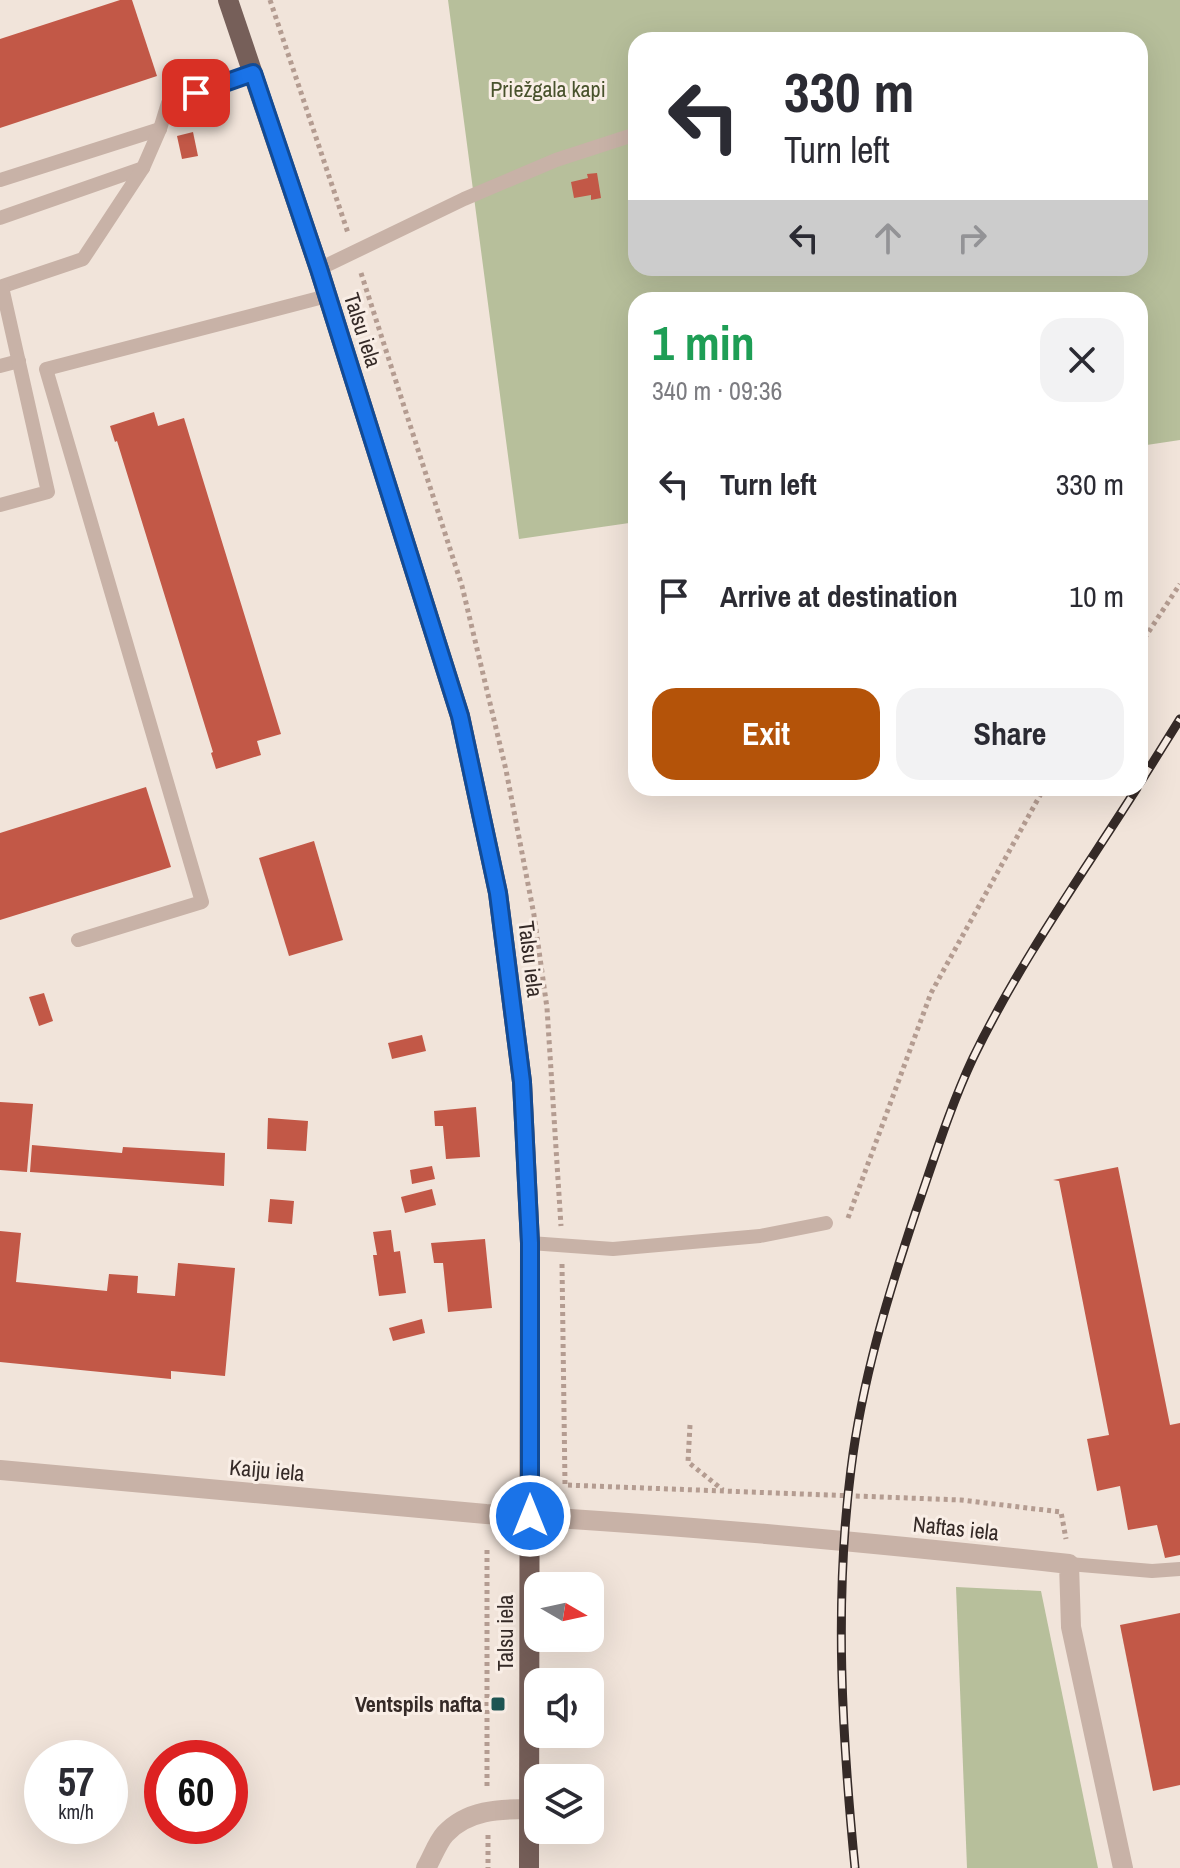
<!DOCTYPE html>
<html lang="en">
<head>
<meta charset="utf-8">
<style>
	:root { --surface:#fff; --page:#f2f2f3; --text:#2b2b33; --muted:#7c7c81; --accent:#b45309 }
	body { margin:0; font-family:"Archivo Narrow",sans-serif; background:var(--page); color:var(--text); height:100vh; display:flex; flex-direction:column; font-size:30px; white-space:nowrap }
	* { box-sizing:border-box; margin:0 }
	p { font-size:26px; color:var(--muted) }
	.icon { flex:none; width:44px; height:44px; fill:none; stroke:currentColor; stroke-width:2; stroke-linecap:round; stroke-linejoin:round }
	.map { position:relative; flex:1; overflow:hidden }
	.details { position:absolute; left:628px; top:292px; width:520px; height:504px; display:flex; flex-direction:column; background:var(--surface); border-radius:24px; box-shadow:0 8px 32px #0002 }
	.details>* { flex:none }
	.guide { position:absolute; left:628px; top:32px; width:520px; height:244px; border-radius:24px; box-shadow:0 8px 32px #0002; background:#fff; color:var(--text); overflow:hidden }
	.needle { width:52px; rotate:99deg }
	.tools { position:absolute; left:524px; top:1572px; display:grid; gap:16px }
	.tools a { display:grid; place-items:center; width:80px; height:80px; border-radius:16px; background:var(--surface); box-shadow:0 8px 32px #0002; font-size:40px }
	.speed { position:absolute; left:24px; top:1740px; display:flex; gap:16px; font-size:40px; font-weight:700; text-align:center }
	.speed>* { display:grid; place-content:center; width:104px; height:104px; border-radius:50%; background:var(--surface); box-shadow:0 8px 32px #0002; line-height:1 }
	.speed small { font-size:20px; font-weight:400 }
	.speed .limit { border:12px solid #d22; background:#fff; color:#111 }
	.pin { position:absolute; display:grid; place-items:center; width:68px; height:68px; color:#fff; margin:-34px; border-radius:16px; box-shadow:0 4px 12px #0006 }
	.me { position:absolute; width:88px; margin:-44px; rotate:0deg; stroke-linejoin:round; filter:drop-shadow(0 0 6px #0008) }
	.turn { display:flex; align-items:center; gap:28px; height:168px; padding:0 24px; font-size:36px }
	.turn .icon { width:104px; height:104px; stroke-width:2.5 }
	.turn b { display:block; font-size:56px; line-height:68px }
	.lanes { display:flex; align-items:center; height:76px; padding:0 24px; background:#0003; justify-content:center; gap:40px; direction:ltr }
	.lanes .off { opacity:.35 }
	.round { display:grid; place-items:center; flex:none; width:84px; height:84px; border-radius:24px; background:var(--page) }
	.summary { display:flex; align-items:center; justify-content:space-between; height:136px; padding:0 24px }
	h1 { font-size:48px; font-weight:700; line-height:60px; color:#1e9e55 }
	.action { display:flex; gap:16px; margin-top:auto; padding:16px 24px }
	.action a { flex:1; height:92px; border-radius:24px; background:var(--accent); color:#fff; font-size:32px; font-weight:700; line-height:92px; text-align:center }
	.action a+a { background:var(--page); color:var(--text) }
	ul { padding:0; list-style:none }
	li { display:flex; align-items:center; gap:24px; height:112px; padding:0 24px }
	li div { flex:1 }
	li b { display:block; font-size:30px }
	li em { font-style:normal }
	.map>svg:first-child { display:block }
	.green { fill:#b7bf9b; fill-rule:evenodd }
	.building { fill:#c25847 }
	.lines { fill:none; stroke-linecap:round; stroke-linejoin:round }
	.path { stroke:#b49c91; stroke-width:5; stroke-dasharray:4 4; stroke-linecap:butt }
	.lane { stroke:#c8b2a7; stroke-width:14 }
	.street { stroke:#c8b2a7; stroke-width:20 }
	.primary { stroke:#765f59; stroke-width:20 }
	.rail-casing { stroke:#352a27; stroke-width:9 }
	.rail { stroke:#f9eee6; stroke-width:6; stroke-dasharray:18; stroke-linecap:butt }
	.route-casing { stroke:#114b97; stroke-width:20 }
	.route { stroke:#1a73e8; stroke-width:14 }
	.poi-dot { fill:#1e5553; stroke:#f9eee6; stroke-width:3 }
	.labels { text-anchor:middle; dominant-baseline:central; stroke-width:6; stroke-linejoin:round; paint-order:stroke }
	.park-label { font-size:22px; fill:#48522c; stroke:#f9eee6 }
	.street-label { font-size:22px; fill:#352a27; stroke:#f9eee6 }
	.poi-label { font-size:22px; font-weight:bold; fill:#352a27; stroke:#f9eee6; text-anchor:end }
</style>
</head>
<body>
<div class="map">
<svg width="1180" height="1868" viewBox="0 0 1180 1868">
	<rect width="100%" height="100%" fill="#f1e4da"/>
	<g class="green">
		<path d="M448 0H1180V440L1140 446V300H636V522L519 539ZM636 40H1140V268H636Z"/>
		<path d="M956 1587 1041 1591 1098 1868H967Z"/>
	</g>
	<g class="building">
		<path d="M120 0H132L157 76 0 128V39Z"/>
		<path d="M193 132 198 156 182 159 177 136Z"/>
		<path d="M597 173 601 198 591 200V195L574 198 571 182 588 178 587 174Z"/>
		<path d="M154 412 158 426 184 418 281 734 257 741 261 755 216 769 211 753 213 752 117 441 115 442 110 426Z"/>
		<path d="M146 787 171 867 0 920V833Z"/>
		<path d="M314 841 343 940 289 956 259 858Z"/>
		<path d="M44 993 53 1021 39 1026 29 997Z"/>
		<path d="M422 1035 426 1051 392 1059 388 1043Z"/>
		<path d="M0 1102 33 1104 27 1172 0 1170Z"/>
		<path d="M476 1107 480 1157 446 1159 443 1126H435L434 1111Z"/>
		<path d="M268 1118 308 1121 306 1151 267 1149Z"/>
		<path d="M32 1145 122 1153 123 1147 225 1153 224 1186 30 1172Z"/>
		<path d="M432 1166 435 1179 412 1184 410 1170Z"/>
		<path d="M1118 1167 1170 1425 1180 1423V1555L1165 1558 1157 1525 1128 1530 1120 1486 1097 1491 1087 1439 1109 1435 1059 1181 1053 1180Z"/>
		<path d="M432 1189 436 1205 405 1213 401 1197Z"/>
		<path d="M270 1199 294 1201 292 1224 268 1222Z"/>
		<path d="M391 1230 394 1252 400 1251 406 1293 379 1296 373 1255H377L373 1232Z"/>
		<path d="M0 1231 21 1233 16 1282 107 1291 109 1274 138 1276 137 1293 175 1296 178 1263 235 1268 225 1376 171 1371V1379L0 1362Z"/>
		<path d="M485 1239 492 1308 448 1312 443 1263H434L431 1243Z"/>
		<path d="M422 1319 425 1333 393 1341 389 1328Z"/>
		<path d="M1180 1613V1785L1153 1791 1120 1625Z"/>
	</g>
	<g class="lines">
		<g class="path">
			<path d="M270 0 348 233"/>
			<path d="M361 273 462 586 506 770 534 915 547 1008 561 1226"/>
			<path d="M1140 645 1180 584"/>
			<path d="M848 1218 931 993 1044 788"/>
			<path d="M562 1264 565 1485 961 1500 1061 1512 1066 1539"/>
			<path d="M690 1425 688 1462 723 1490"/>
			<path d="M487 1550V1789"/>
			<path d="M488 1835V1868"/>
		</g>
		<g class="lane">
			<path d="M0 180 160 129"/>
			<path d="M0 218 143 168"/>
			<path d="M319 269 464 199 556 160 636 134"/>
			<path d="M0 287 83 259 143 168 160 129 168 103 253 73"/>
			<path d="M0 366 19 361"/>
			<path d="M0 505 48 492 2 287"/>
			<path d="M78 940 202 902 46 369 327 296"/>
			<path d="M530 1243 613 1249 760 1236 826 1223"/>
			<path d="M1069 1564 1152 1571 1180 1569"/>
		</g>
		<g class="street">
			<path d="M0 1470 486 1514C681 1524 876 1543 1069 1564L1071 1627 1123 1868"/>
			<path d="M426 1868C432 1858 437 1843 445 1834 467 1810 499 1809 529 1809"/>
		</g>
		<path class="primary" d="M228 0 319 269 460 716 498 893 522 1082 530 1243 529 1868"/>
		<defs>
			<g id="rail">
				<path d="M1140 783 1180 719"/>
				<path d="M855 1868C842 1736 834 1601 851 1469 862 1380 888 1295 916 1211 934 1159 950 1107 973 1058 1019 963 1081 876 1137 788"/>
			</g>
		</defs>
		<use href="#rail" class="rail-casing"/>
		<use href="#rail" class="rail"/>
	</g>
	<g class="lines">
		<defs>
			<path id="route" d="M196 93 253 73 319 269 460 716 498 893 522 1082 530 1243V1516"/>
		</defs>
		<use href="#route" class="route-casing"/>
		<use href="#route" class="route"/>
	</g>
	<rect class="poi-dot" x="490" y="1696" width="16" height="16" rx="4"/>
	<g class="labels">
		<g class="park-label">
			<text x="548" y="89">Priežgala kapi</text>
		</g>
		<g class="street-label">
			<text transform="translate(363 330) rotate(72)">Talsu iela</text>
			<text transform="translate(531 959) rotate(83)">Talsu iela</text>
			<text transform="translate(267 1470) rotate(5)">Kaiju iela</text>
			<text transform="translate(956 1528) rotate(6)">Naftas iela</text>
			<text transform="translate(505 1633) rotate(-90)">Talsu iela</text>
		</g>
		<g class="poi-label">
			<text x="482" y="1704">Ventspils nafta</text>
		</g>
	</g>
</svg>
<div class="tools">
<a><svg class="needle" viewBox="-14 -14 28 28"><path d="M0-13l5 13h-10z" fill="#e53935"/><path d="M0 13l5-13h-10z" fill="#7c7c81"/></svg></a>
<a><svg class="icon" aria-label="sound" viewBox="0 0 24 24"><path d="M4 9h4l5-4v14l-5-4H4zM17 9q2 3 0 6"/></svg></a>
<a><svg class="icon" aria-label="layers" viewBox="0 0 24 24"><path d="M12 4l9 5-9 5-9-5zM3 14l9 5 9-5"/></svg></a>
</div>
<div class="speed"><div>57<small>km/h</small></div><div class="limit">60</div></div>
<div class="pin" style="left:196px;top:93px;background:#d93025"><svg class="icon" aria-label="arrive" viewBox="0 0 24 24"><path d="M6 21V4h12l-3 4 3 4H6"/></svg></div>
<svg class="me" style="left:530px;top:1516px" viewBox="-20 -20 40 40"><circle r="17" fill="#1a73e8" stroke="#fff" stroke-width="3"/><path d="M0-11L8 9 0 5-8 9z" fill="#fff"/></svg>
<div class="guide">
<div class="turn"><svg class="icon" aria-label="left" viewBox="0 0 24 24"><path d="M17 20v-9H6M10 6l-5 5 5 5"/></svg><div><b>330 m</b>Turn left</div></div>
<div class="lanes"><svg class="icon" aria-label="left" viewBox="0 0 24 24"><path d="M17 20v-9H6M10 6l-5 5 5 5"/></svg><svg class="icon off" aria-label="ahead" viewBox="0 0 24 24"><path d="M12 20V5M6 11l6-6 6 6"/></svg><svg class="icon off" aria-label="right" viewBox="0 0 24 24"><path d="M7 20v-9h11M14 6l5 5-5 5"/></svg></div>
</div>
<section class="details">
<div class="summary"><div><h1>1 min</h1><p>340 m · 09:36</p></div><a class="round"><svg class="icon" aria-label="close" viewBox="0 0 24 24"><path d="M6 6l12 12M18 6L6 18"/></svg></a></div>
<ul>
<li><svg class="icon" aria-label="left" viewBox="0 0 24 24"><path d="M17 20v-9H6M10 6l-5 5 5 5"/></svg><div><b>Turn left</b></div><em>330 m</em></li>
<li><svg class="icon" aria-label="arrive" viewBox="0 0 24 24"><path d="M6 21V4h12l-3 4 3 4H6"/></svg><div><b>Arrive at destination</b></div><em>10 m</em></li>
</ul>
<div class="action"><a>Exit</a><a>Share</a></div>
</section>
</div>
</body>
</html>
